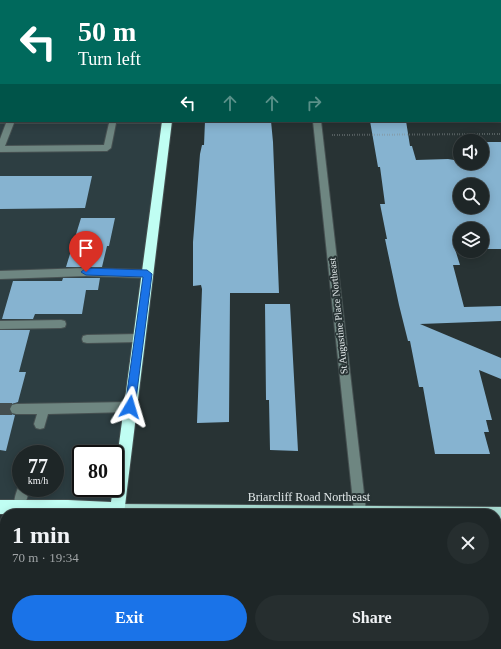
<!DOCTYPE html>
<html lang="en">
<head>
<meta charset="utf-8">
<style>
	:root { --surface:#1e2627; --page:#262e2f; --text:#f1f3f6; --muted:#a1a5a7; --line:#3c4344; --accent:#1a73e8 }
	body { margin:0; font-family:"Times New Roman",serif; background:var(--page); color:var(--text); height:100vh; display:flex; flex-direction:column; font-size:15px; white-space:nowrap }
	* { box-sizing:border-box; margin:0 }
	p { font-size:13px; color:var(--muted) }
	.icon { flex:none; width:22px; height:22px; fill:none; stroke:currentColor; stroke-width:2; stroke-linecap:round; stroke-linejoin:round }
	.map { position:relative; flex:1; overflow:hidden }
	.drawer { position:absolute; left:0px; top:509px; width:501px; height:140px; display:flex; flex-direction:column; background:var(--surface); border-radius:16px 16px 0 0; box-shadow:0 2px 10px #0003,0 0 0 1px var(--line) }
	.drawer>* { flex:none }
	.banner { position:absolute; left:0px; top:0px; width:501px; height:122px; box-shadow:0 2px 10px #0003,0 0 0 1px var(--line); background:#00695c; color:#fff; overflow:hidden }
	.tools { position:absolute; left:453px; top:134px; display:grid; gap:8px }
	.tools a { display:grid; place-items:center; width:36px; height:36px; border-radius:50%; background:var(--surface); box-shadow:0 2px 10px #0003,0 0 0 1px var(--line); font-size:20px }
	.speed { position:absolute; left:12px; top:445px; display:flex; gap:8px; font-size:20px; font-weight:700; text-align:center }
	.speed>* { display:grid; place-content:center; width:52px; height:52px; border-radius:50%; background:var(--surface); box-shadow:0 2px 10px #0003,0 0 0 1px var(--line); line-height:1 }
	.speed small { font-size:10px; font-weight:400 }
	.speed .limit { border:2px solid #111; border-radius:6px; background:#fff; color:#111 }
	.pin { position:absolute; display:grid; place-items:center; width:34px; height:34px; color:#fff; margin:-41px -17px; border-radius:50% 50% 50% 0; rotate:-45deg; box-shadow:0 0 4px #0007 }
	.pin .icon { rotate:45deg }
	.me { position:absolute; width:44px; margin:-22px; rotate:7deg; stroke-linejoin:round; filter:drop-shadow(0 0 3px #0008) }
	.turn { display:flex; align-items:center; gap:14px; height:84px; padding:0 12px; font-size:18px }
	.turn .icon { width:52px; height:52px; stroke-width:2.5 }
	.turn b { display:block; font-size:28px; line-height:34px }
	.lanes { display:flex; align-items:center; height:38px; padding:0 12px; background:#0003; justify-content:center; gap:20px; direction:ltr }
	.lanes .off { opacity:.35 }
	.round { display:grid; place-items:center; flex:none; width:42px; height:42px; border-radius:21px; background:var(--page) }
	.summary { display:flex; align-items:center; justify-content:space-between; height:68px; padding:0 12px }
	h1 { font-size:24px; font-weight:700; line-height:30px }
	.primary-button { display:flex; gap:8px; margin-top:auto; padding:8px 12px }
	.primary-button a { flex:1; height:46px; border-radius:24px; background:var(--accent); color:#fff; font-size:16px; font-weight:700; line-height:46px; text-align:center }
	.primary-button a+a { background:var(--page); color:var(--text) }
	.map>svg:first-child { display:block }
	.built { fill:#2d3e42; fill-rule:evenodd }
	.building { fill:#86b3d0; fill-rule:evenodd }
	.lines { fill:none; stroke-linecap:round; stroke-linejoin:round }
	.minor-tunnel { stroke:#444e4f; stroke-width:12; stroke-dasharray:12 6; stroke-linecap:butt }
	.minor-casing { stroke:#465051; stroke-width:2 }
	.major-casing { stroke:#465051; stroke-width:2 }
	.highway-casing { stroke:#465051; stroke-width:2 }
	.path { stroke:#828b8c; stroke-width:2; stroke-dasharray:0.5 2; stroke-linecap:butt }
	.minor { fill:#6e8681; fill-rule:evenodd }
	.major { fill:#a9dcd2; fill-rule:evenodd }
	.highway { fill:#c0fef3; fill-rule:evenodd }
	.route { fill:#1a73e8; stroke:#114b97 }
	.labels { text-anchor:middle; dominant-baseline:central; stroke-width:4; stroke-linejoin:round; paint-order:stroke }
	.street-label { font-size:10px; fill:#e2e9ea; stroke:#283334 }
	.near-street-label { font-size:12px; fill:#e2e9ea; stroke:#283334 }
</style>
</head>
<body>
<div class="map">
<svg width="501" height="649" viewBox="0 0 501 649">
	<rect width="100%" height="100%" fill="#283334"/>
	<path class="built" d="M0 0H181L1 1V121H168L121 507 0 508ZM21 454H55V488H21ZM81 454H115V488H81Z"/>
	<g class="building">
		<path d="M205 121H271L273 142 279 293H230L229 422 197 423 202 289 201 285 193 286V242L200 154 202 145H204Z"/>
		<path d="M370 121H406L410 146H412L416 160 448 159 460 161V163H482V142H501V249H482V229H460V249H455L460 265H453L464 307 501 306V321L420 324 501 358V379L479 370 492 420H486L489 432H484L490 454H435L423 387H419L410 341H408L399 305 385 239H387L380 204H385L380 167H378ZM460 185H482V207H460Z"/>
		<path d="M0 176H92L85 208 0 209Z"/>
		<path d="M81 218H115L109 246H107L102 267H66Z"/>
		<path d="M63 278H100L98 290H86L82 314H35L33 319H2L13 281H62Z"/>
		<path d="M265 304H290L298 451 270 450 269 400H266Z"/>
		<path d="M0 330H30L19 372H26L18 402 12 404 9 408 11 414 15 415 6 451 0 450Z"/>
	</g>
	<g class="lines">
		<path class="minor-tunnel" d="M0 409H16"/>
		<defs>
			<g id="minor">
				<rect x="53" y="0" width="6" height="1"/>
				<rect x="300" y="0" width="6" height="1"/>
				<path d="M0 119 1 121H171L167 123H116L111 148 107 151 0 152V139L6 123H0ZM14 123H109L104 145 5 146Z"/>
				<path d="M313 121H321L366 511 365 514H355L354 511Z"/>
				<path d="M86 268 147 270 152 274 147 278 86 276 0 279V271Z"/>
				<path d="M61 320 65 321 66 324 65 327 61 328 0 329V321Z"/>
				<path d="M139 334 143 335 144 338 143 341 139 342 87 343 83 342 82 339 83 336 87 335Z"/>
				<path d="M130 402 134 403 135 407 134 411 130 412 48 414 44 428 40 429 36 428 34 424 37 414H16L12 413 10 409 12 405 16 404Z"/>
				<path d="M21 483V488H30L23 512 19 514 15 512C12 505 16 489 21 483Z"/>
				<path d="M5 610V624L0 625V611Z"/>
				<path d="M52 644H67L65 649H50Z"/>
			</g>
			<path id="major" d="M117 504 501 507V519H496V514H113L111 510 113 506Z"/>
			<g id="highway">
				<rect x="178" y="0" width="8" height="1"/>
				<path d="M162 121H172L124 514H0V500H68L111 502 113 488H115V474Z"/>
				<rect x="99" y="644" width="16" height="5"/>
			</g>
		</defs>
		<use href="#minor" class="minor-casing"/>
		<use href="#major" class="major-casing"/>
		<use href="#highway" class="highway-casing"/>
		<path class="path" d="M332 135 501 134"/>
		<use href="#minor" class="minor"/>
		<use href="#major" class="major"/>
		<use href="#highway" class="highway"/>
	</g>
	<path class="route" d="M86 268 147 270 152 274 135 407 134 411 130 412 127 411 125 407 143 277 86 275 81 272Z"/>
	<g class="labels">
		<g class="street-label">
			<text transform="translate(338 316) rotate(-96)">St Augustine Place Northeast</text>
		</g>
		<g class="near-street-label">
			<text x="309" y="497">Briarcliff Road Northeast</text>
		</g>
	</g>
</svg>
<div class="tools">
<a><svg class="icon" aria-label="sound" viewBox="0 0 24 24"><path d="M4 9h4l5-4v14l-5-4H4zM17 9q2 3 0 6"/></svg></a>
<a><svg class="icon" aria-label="search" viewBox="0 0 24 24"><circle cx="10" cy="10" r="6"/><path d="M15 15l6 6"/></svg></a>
<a><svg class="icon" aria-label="layers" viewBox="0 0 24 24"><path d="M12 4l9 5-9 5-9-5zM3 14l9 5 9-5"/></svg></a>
</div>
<div class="speed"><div>77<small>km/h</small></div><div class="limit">80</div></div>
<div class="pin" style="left:86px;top:272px;background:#d93025"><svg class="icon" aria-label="arrive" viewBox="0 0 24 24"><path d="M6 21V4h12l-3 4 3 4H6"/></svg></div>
<svg class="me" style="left:130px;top:407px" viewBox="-20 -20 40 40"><path d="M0-17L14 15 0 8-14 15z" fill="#1a73e8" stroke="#fff" stroke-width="4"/></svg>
<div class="banner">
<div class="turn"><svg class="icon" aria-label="left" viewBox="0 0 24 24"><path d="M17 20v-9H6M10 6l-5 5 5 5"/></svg><div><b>50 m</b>Turn left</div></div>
<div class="lanes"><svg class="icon" aria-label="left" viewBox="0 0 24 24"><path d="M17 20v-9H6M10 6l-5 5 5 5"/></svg><svg class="icon off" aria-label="ahead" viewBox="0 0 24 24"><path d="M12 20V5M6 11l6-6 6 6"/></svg><svg class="icon off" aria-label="ahead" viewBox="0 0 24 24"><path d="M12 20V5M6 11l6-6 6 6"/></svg><svg class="icon off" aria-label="right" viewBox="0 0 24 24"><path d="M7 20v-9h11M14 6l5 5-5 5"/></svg></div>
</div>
<section class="drawer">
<div class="summary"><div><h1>1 min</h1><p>70 m · 19:34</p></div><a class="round"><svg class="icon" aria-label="close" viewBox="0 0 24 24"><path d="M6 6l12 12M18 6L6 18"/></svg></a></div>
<div class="primary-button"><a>Exit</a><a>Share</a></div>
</section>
</div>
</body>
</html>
